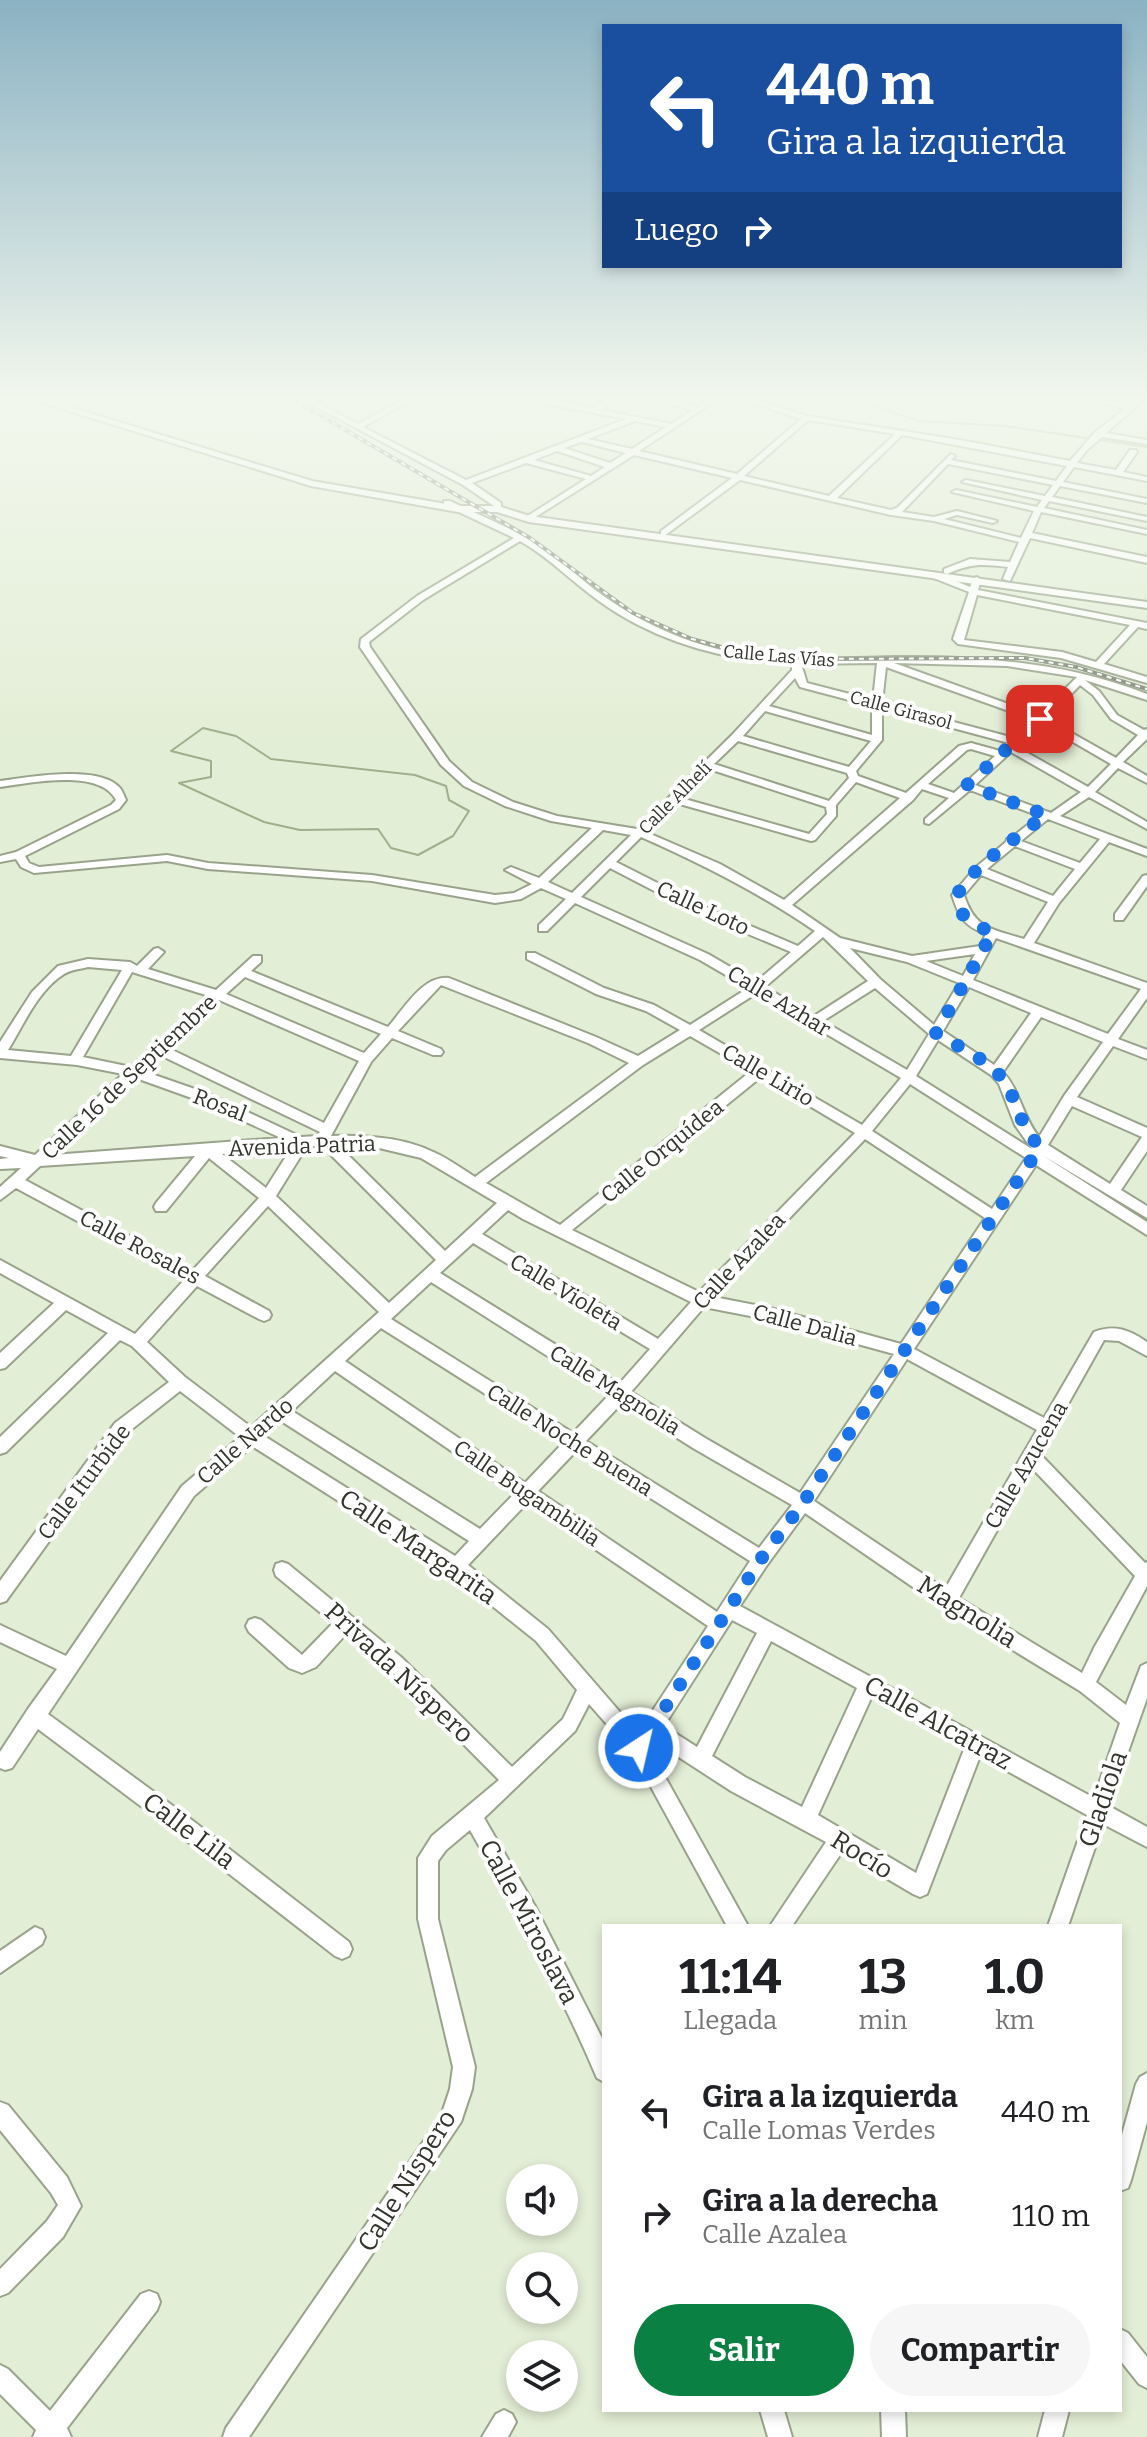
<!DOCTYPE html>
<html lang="es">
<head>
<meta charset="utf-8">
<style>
	:root { --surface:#fff; --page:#f6f6f6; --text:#202124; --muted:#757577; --accent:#0b8043 }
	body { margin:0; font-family:Bitter,serif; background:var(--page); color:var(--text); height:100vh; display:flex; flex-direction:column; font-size:30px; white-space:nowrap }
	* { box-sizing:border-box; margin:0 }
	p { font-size:26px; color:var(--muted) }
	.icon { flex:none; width:44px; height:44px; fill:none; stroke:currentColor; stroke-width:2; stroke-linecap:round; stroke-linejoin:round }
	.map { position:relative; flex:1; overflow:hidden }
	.sheet { position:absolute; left:602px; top:1924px; width:520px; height:488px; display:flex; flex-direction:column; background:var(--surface); border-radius:0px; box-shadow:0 4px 12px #0003 }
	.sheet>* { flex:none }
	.guide { position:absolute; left:602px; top:24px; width:520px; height:244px; border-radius:0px; box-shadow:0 4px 12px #0003; background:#1a4fa0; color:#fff; overflow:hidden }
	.buttons { position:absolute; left:506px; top:2164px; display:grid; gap:16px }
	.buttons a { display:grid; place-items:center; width:72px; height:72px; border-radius:50%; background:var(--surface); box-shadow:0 4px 12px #0003; font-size:40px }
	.pin { position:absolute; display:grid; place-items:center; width:68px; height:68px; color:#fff; margin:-34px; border-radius:16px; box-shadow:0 4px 12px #0006 }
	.me { position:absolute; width:88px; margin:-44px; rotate:35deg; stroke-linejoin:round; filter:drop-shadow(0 0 6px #0008) }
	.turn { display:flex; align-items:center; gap:28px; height:168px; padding:0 32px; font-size:36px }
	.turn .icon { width:104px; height:104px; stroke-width:2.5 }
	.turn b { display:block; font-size:56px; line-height:68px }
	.then { display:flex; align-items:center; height:76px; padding:0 32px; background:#0003; gap:16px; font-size:30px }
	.eta { display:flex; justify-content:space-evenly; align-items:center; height:136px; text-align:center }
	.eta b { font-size:48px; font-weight:700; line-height:56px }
	.button { display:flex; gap:16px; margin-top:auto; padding:16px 32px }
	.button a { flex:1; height:92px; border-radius:48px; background:var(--accent); color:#fff; font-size:32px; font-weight:700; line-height:92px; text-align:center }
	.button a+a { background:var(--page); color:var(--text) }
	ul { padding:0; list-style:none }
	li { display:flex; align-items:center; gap:24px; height:104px; padding:0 32px }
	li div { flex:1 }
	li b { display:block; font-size:30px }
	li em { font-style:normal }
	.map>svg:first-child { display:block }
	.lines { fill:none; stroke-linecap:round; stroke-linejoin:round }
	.stream { stroke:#9faf8c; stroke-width:2 }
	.minor-casing { stroke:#99a38c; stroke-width:4 }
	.tertiary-casing { stroke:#99a38c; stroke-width:4 }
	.minor { fill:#fff; fill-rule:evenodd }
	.tertiary { fill:#fff; fill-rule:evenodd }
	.rail-casing { stroke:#808878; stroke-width:4 }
	.rail { stroke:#fff; stroke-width:2; stroke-dasharray:5; stroke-linecap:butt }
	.route { stroke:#1a73e8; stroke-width:14; stroke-dasharray:0 25.2 }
	.labels { text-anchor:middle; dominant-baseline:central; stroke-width:8; stroke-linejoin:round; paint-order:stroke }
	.far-street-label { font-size:18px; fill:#31352c; stroke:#fff }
	.street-label { font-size:22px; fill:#31352c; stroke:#fff }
	.near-street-label { font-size:26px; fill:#31352c; stroke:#fff }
</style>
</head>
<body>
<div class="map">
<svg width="1147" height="2437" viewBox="0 0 1147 2437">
	<rect width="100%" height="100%" fill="#e3eed6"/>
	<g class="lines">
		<g class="stream">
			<path d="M847 397 919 421 1005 426 1147 447"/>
			<path d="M203 728 236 736 271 759 415 775 446 786 449 800 469 811 453 836 418 855 391 848 378 829 300 830 264 822 179 783 211 777V761L171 751Z"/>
		</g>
		<defs>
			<g id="minor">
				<path d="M298 397H307L358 424 408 397H417L363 427 466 480 626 419 547 404 542 400 545 397 593 408 611 397H619L601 410 671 424 693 410 644 397H657L698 407 713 397H721L639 451 737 474 801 419 735 397H746L807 416 960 440 1070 461 1095 432 1125 409 1086 397H1098L1129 406 1139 397H1147L1106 433 1147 440V444L1102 437 1087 450 1077 463 1116 470 1130 450H1136L1137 452 1123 472 1147 477V481L1074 467 1063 482 1147 499V503L1060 486 1052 497 1147 517V521L1049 501 1044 508 1147 530V534L1041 512 1032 533 1147 557V563L1030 538 1010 581 1003 579 1008 567C982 564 971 563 947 574L944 573V569L970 559 1010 562 1019 542 934 521 891 515 740 480 664 536 661 535V531L732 478 634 455 529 521H526V517L586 479 526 463 472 483 501 503V511H495L494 506 463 485ZM808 420 895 434 829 496 744 476ZM635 421 666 427 632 449 588 439ZM902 435 1067 466 1056 481 951 460 955 456 951 454 897 508 891 510 837 498ZM581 442H582L626 453 610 463 564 448ZM557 451 605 467 591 476 534 460ZM948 464 1053 485 1045 496 966 480 962 482 1042 500 1037 507 956 490 952 492 1034 511 1021 538 944 519 957 515 993 523 997 521 957 511 934 517 902 512Z"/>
				<path d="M444 501H450C481 516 514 529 542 547 559 559 574 573 590 586 630 617 676 640 726 651 781 662 840 658 896 657 982 656 1066 662 1147 694V700L1085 680 1099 691 1117 715 1144 730 1147 729V739L1123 762 1147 776V783L1118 768 1095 792 1147 822V829L1089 797 1060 816 1147 849V856L1109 842 1059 903 1034 943 1147 983V998L1118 1039 1147 1050V1059L1113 1046 1077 1097 1147 1128V1151L1121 1190 1147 1206V1218L1042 1155 1147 1222V1235L1036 1165 914 1349 1044 1418 1094 1332C1115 1324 1129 1330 1147 1342V1356L1119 1341 1104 1340 1040 1454 1145 1563 1147 1562V1586L1096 1682 1126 1705 1141 1666 1147 1663V1698L1109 1806 1147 1827V1847L1103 1824 1068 1926H1048L1087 1815 980 1756 927 1894 920 1897 913 1894 842 1852 792 1926H770L826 1842 731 1791 654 1741 649 1748 748 1926H727L633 1754 589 1704 575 1731 484 1818 535 1906 604 2042V2082L597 2078C561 1993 516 1911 470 1830L446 1850 438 1861V1919L475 2067 472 2089 461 2122 249 2437H223L226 2428 441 2116 450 2089 453 2067 418 1919V1858L432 1836 499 1780 389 1669 346 1634 316 1667 302 1673 289 1668 249 1632 246 1626 249 1620 255 1618 261 1620 302 1655 333 1623 276 1576 274 1570 276 1564 282 1562 288 1564 401 1657 512 1767 563 1719 577 1690 536 1641 450 1572 252 1446 194 1496 48 1714 188 1817 349 1942 352 1949 349 1956 342 1959 335 1956 174 1831 38 1729 12 1768 5 1770 0 1768V1752L28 1709 57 1669 0 1642V1625L66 1656 182 1486 240 1437 180 1391 127 1433 6 1601 0 1603V1581L115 1423 169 1382 132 1346 120 1340 6 1452 0 1454V1437L108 1333 66 1310 5 1368 0 1369V1353L54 1303 0 1273V1260L135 1334 185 1279 16 1188 0 1200V1187L21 1168 0 1169V1159L9 1158 0 1156V1146L35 1155 123 1074 77 1065 0 1058V1042L32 992 58 966 88 959 130 962 137 966 154 949 158 948 164 952 148 969 216 990 253 956H261V962L251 971 388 1027C404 1009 423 975 449 978L596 1037 638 1056 680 1030 646 1011 596 994 527 959V953H535L604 988 654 1005 690 1025 748 988 700 960 575 903 547 931H539V925L566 899 541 888 521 899 495 903 372 881 208 869 167 861 34 873 21 867 16 859 0 862V856L16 852 111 805 116 800C100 768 29 783 0 787V781C28 777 100 764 120 788 123 792 124 796 126 800L119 809 25 856 29 863 39 867 167 855 208 863 372 875 495 895 514 893 532 884 505 870 511 867 539 878 592 828 551 821 505 806 464 786 441 765 360 647 361 639 417 596 514 538 444 505ZM520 541C549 557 572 582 599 601 656 642 723 660 792 664V670L732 735 637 829 557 816 513 802 472 782 449 761 370 647 369 642 423 600ZM877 663 873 700 807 683 801 664ZM894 663 1007 666 1077 677 1039 715ZM886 667 1034 720 1014 738 882 703ZM795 678 800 687 872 706V735L769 706ZM1080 685 1093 695 1111 719 1138 735 1116 758 1047 719ZM882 709 1009 743 1004 744 1000 751 971 743 959 746 906 793 858 776 856 771 882 740ZM765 711 871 741 849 767 743 736ZM1042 724 1111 764 1088 787 1017 747ZM738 741 847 773 849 778 829 801 714 764ZM971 749 995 756 954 793 928 784 967 750ZM1011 752 1081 792 1051 813 975 785ZM709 769 826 807 827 814 809 834 681 798ZM856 782 900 798 784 900 720 864 646 832 676 803 811 841 815 840 836 816V805ZM922 789 949 798 925 819V823L929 824 970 790 1039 816 1011 838 1007 839 1006 842 975 868 952 895C959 917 964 926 986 934L980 946 912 956 840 938 792 905 913 800ZM1048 819 1100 839 1080 863 1021 841ZM603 830 631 835 572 893 548 882ZM641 837C702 864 760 893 815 931L798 946 701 905 616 862ZM1015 846 1075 869 1053 896 987 869ZM610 868 693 911 791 952 756 982 708 954 581 897ZM981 875 1048 902 1024 939C993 929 975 930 964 895ZM823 937 868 981 814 1016 765 987ZM996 938 1141 989 1108 1034 973 980ZM850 948 907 962 959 983 934 1025 880 979ZM975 954 963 976 926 961ZM88 967 122 970 71 1056 8 1050C23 1026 38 990 64 974 70 970 80 969 88 967ZM132 972 209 996 131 1067 83 1057ZM245 977 381 1034 364 1053 226 994ZM441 985 588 1043 629 1063 475 1177C461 1168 446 1157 431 1151 401 1137 364 1135 331 1136L371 1062 392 1038 433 1055H441L443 1052 441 1049 398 1031ZM969 987 1031 1013 994 1065 943 1031ZM875 988 929 1034 907 1070 823 1021ZM757 993 901 1078 862 1125 699 1030ZM219 1000 359 1061 324 1123 168 1048ZM1041 1017 1103 1042 1064 1096 1039 1137C1022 1116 1020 1090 1003 1072ZM690 1036 751 1071 560 1225 486 1183 643 1065ZM938 1040 991 1075 999 1084 1015 1125 1032 1149 916 1076ZM160 1055 320 1132 317 1136 301 1137 209 1094 143 1071ZM761 1077 855 1133 699 1292 572 1230ZM136 1078 200 1101 281 1138 52 1155ZM910 1084 1026 1158 992 1209 872 1131ZM1072 1106 1142 1137 1110 1184 1048 1145ZM865 1139 985 1218 901 1344 770 1308 714 1297ZM338 1145 375 1147 421 1158 497 1203 445 1251ZM322 1146 436 1260 389 1303 276 1196 307 1146ZM292 1147 266 1188 222 1154ZM195 1156 156 1203 154 1207 156 1211H166L209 1158 259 1198 193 1270 25 1180 40 1166ZM268 1206 379 1312 251 1427 185 1377 147 1342 197 1286 259 1319 264 1321 269 1319 271 1315 269 1311 205 1276ZM508 1210 523 1219 691 1302 658 1339 482 1234ZM473 1243 650 1349 619 1384 440 1273ZM431 1282 609 1395 573 1433 391 1319ZM704 1307 770 1320 894 1354 800 1493 705 1438 631 1392ZM381 1328 563 1443 525 1483 345 1361ZM907 1359 1037 1430 945 1589 814 1501ZM335 1371 514 1494 480 1529 292 1411ZM622 1403 693 1448 792 1505 759 1548 586 1441ZM281 1421 469 1541 455 1556 264 1436ZM576 1451 750 1561 717 1612 538 1491ZM1032 1468 1135 1576 1094 1648 1082 1673 959 1598ZM527 1503 708 1626 638 1733 548 1629 468 1565ZM805 1513 942 1607 1080 1691 1120 1723 1094 1798 740 1606 767 1565ZM732 1620 757 1633 697 1747 664 1726ZM771 1641 857 1688 802 1807 745 1777 712 1756ZM872 1696 965 1747 916 1873 818 1815Z"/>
				<path d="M931 573H937L970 587 974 578 977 577 981 580 978 590 1147 623V629L1138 627 1104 664 1147 677V683L1061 658 958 644 953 639 969 592 931 577ZM977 595 1130 625 1096 662 1062 652 964 640Z"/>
				<path d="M1147 875V886L1123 920H1115V914L1143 876Z"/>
				<path d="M35 1927 42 1930 45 1937 42 1944 0 1973V1951Z"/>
				<path d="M1147 2073V2122L1131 2180 1128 2188 1120 2191V2142L1136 2084 1140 2077Z"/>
				<path d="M0 2102 8 2105 67 2177 81 2206 63 2237 8 2293 0 2296V2269L47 2221 58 2205 51 2193 0 2130Z"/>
				<path d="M149 2291 157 2294 160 2302 157 2310 67 2428 71 2437H33L36 2430 0 2394V2365L8 2369 50 2411 141 2294Z"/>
				<path d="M1120 2329 1128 2333 1147 2357V2388L1139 2384 1120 2360Z"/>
				<path d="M504 2410 512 2414 516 2422 508 2437H482L496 2414Z"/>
				<path d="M760 2410H784L792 2437H768Z"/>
				<path d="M881 2410H905L906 2437H882Z"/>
				<path d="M1045 2410H1069L1062 2437H1038Z"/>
			</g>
			<path id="tertiary" d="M24 397H37L312 481 458 506H498L530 516 1147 602V608L529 522 497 512H458L311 486Z"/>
		</defs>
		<use href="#minor" class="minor-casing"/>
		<use href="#tertiary" class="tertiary-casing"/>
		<use href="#minor" class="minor"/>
		<use href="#tertiary" class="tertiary"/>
		<defs>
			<path id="rail" d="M289 397 530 538 633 613 692 639 732 650 808 659 1025 658 1076 667 1147 689"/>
		</defs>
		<use href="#rail" class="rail-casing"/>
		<use href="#rail" class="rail"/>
	</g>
	<linearGradient id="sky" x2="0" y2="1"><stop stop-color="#8bb2c3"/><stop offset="0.54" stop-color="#f2f7ed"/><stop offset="1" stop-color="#f2f7ed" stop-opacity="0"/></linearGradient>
	<rect width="1147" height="738" fill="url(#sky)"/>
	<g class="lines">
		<path class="route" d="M639 1748 761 1559 803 1503 1040 1147C1019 1126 1019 1103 1004 1081 990 1060 956 1046 936 1033L993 932C979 928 951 914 958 894 967 871 1025 831 1046 815L967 785 1040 719"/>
	</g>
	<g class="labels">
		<g class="far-street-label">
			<text transform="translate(779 656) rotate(5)">Calle Las Vías</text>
			<text transform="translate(901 710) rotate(15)">Calle Girasol</text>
			<text transform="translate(675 798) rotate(-45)">Calle Alhelí</text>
		</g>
		<g class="street-label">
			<text transform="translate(703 908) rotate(25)">Calle Loto</text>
			<text transform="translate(779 1001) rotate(31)">Calle Azhar</text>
			<text transform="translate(768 1075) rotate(30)">Calle Lirio</text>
			<text transform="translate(129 1077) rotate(-43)">Calle 16 de Septiembre</text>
			<text transform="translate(220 1105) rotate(21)">Rosal</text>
			<text transform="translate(302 1146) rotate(-2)">Avenida Patria</text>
			<text transform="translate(662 1151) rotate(-39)">Calle Orquídea</text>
			<text transform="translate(140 1247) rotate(28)">Calle Rosales</text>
			<text transform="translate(739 1261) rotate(-47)">Calle Azalea</text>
			<text transform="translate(566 1292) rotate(31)">Calle Violeta</text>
			<text transform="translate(805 1325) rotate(15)">Calle Dalia</text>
			<text transform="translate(615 1390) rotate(32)">Calle Magnolia</text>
			<text transform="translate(570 1440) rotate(32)">Calle Noche Buena</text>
			<text transform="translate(245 1441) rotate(-41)">Calle Nardo</text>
			<text transform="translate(1026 1465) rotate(-60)">Calle Azucena</text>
			<text transform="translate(84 1482) rotate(-53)">Calle Iturbide</text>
			<text transform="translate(527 1493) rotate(34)">Calle Bugambilia</text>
		</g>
		<g class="near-street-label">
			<text transform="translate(418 1547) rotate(34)">Calle Margarita</text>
			<text transform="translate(967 1612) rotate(32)">Magnolia</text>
			<text transform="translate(399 1673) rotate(43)">Privada Níspero</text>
			<text transform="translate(938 1723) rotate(29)">Calle Alcatraz</text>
			<text transform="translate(1103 1799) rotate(-71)">Gladiola</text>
			<text transform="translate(189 1831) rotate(37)">Calle Lila</text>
			<text transform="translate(862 1855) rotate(32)">Rocío</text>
			<text transform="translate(529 1922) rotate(62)">Calle Miroslava</text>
			<text transform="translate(407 2181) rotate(-58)">Calle Níspero</text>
		</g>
	</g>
</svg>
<div class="buttons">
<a><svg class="icon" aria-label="sound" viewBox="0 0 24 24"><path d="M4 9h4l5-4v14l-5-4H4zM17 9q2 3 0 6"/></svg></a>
<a><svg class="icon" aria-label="search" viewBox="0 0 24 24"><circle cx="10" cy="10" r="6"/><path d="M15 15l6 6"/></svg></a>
<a><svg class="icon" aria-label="layers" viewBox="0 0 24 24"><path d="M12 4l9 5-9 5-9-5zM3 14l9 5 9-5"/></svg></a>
</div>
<div class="pin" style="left:1040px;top:719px;background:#d93025"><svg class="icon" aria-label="arrive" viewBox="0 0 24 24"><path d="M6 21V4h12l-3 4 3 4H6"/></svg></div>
<svg class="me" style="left:639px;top:1748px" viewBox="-20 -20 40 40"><circle r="17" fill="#1a73e8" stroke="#fff" stroke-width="3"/><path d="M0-11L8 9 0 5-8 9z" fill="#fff"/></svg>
<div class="guide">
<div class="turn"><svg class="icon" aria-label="left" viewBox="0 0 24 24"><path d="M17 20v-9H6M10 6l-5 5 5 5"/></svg><div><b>440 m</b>Gira a la izquierda</div></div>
<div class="then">Luego<svg class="icon" aria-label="right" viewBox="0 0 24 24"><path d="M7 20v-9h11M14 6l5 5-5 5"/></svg></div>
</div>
<section class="sheet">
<div class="eta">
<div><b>11:14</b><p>Llegada</p></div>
<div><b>13</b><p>min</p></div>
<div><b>1.0</b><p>km</p></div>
</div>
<ul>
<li><svg class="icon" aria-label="left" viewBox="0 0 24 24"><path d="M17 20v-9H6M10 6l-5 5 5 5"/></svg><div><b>Gira a la izquierda</b><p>Calle Lomas Verdes</p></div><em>440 m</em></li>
<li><svg class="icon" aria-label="right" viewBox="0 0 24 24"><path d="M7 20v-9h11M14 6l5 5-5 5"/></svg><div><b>Gira a la derecha</b><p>Calle Azalea</p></div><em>110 m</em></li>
</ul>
<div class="button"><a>Salir</a><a>Compartir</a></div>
</section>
</div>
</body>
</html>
